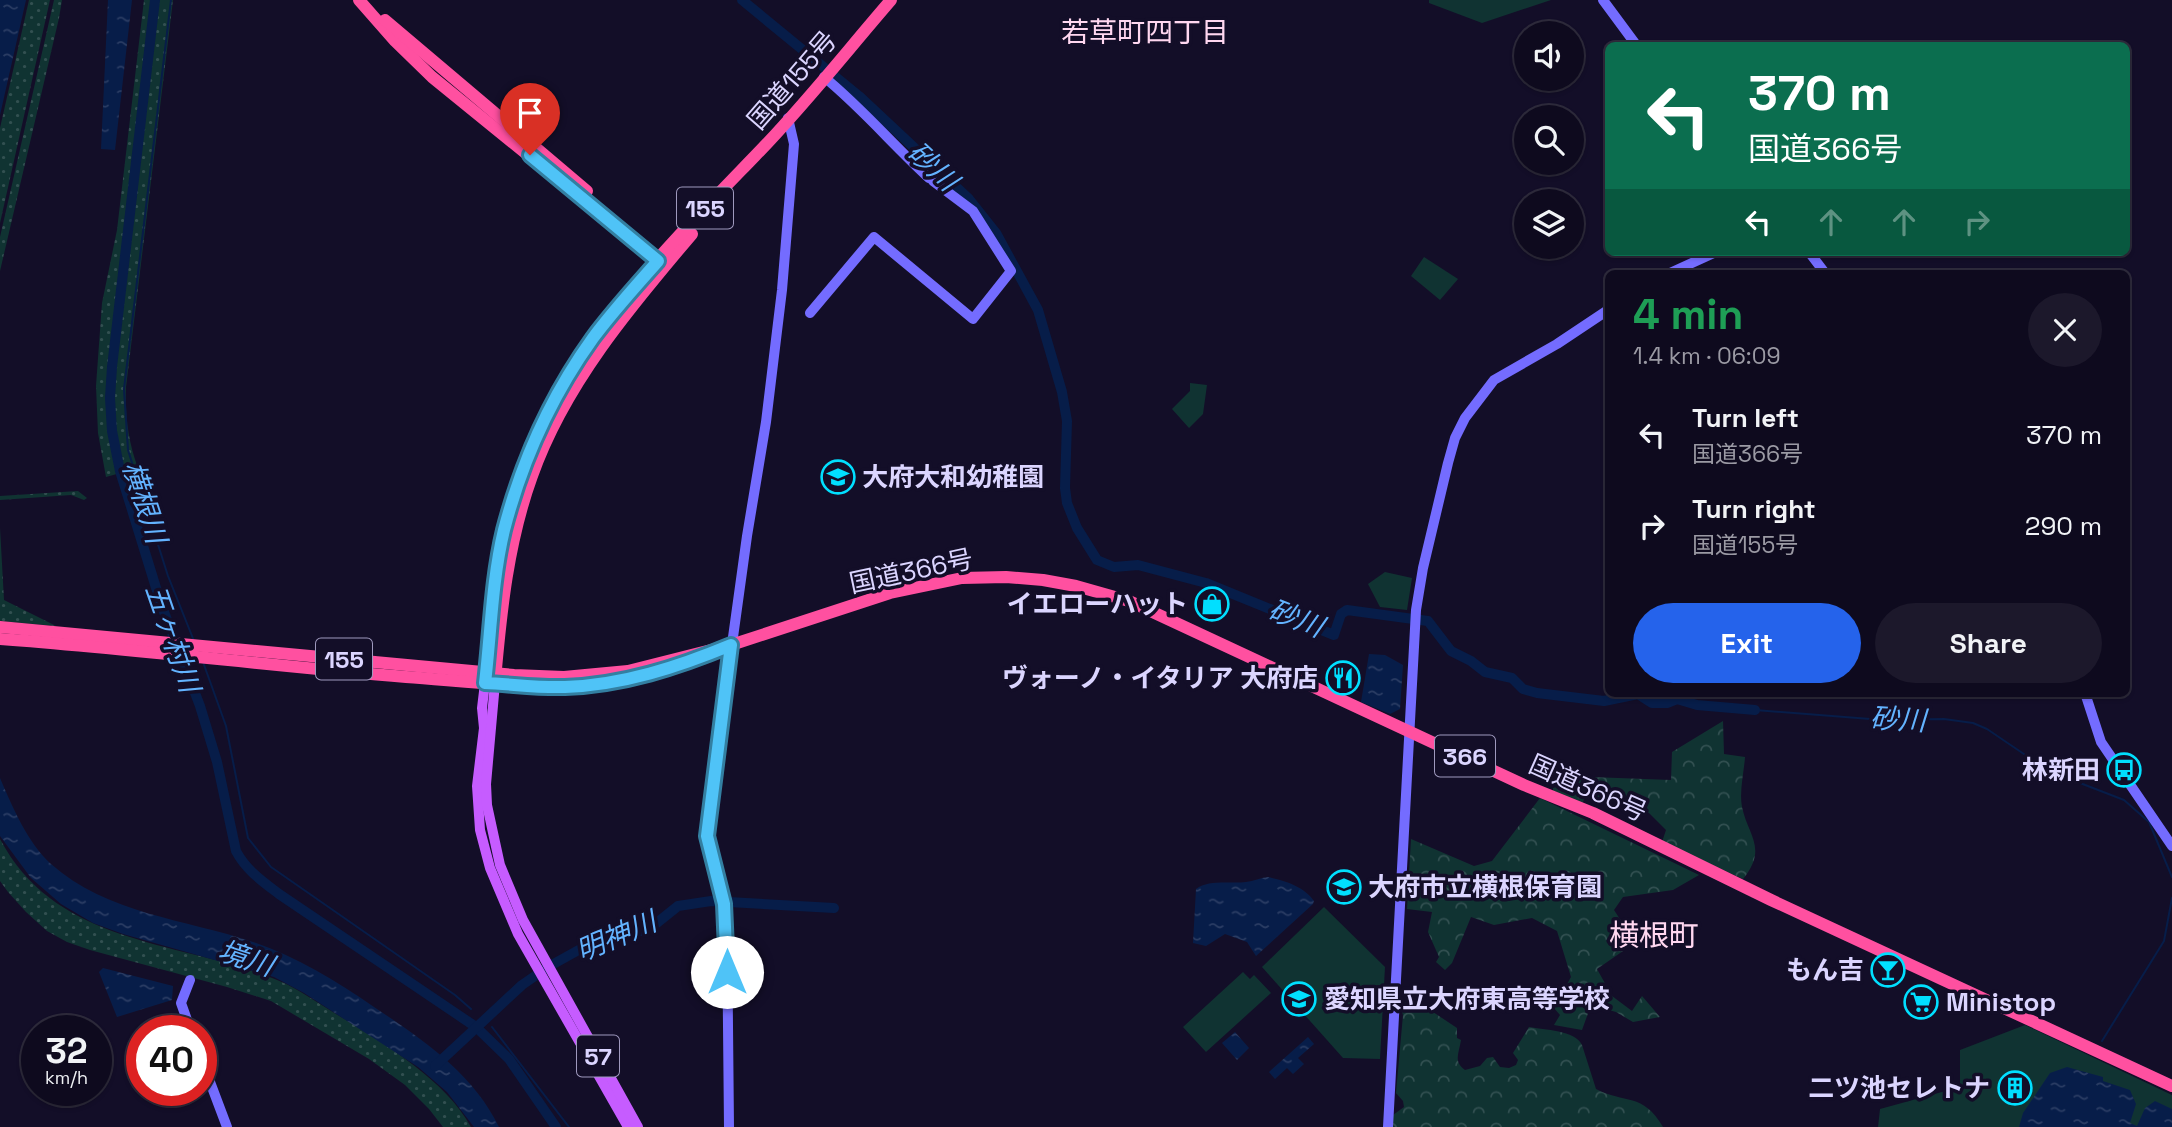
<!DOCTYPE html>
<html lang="en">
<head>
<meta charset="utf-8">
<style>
	:root { --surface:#0e0a1e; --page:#1c182b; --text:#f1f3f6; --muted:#9b9aa4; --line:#2e2b3c; --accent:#2563eb }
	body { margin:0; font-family:"Space Grotesk","Noto Sans JP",sans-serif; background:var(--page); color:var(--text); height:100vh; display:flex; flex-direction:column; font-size:26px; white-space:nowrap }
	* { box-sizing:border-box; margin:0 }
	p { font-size:23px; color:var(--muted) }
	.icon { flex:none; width:38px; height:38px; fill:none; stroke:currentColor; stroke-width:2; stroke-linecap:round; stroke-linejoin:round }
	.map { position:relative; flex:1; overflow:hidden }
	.details { position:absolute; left:1605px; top:270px; width:525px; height:427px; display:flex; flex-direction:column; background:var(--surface); border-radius:10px; box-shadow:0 2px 5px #0004,0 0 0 2px var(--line) }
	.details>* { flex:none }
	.banner { position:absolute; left:1605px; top:42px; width:525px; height:214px; border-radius:10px; box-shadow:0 2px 5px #0004,0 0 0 2px var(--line); background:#0b6e4f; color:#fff; overflow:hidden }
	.buttons { position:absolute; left:1514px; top:21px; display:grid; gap:14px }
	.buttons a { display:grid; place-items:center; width:70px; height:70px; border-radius:50%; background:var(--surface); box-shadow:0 2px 5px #0004,0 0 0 2px var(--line); font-size:35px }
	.speed { position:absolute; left:21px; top:1015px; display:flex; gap:14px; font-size:35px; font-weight:700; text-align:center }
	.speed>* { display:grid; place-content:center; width:91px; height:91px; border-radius:50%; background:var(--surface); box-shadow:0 2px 5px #0004,0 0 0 2px var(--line); line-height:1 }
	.speed small { font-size:18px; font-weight:400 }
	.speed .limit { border:10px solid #d22; background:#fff; color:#111 }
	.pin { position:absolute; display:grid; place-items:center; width:60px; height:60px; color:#fff; margin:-72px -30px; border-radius:50% 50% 50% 0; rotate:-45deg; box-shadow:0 0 7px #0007 }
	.pin .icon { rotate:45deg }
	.me { position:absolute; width:77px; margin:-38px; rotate:0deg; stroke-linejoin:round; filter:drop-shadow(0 0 5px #0008) }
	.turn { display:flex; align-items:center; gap:24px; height:147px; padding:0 28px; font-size:32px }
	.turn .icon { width:91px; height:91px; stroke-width:2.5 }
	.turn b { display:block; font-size:49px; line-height:60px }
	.lanes { display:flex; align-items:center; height:66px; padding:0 28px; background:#0003; justify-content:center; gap:35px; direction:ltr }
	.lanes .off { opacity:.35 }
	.round { display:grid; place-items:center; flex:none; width:74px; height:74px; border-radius:37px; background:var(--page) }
	.head { display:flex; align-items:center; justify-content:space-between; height:119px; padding:0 28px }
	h1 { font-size:42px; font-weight:700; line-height:52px; color:#1e9e55 }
	.action { display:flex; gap:14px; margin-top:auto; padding:14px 28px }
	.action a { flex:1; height:80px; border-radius:42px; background:var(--accent); color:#fff; font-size:28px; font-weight:700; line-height:80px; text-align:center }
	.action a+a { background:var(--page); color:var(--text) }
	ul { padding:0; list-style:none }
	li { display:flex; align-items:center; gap:21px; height:91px; padding:0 28px }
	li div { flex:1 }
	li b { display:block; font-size:26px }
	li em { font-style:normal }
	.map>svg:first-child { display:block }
	.grass { fill:url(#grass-dots) }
	.forest { fill:url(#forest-crowns) }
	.park { fill:#103332 }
	.water { fill:url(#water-ripples) }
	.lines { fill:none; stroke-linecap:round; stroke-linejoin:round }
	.stream { stroke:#071d49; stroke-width:2 }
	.river { stroke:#071d49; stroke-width:10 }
	.secondary { stroke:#746cff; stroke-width:10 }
	.primary { stroke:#c65cff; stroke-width:10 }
	.highway { stroke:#ff50a0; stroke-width:12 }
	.route-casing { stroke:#337fa1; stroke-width:18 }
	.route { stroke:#4fc3f7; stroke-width:12 }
	.labels { text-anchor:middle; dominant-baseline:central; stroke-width:7; stroke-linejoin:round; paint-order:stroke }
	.shield { fill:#130e28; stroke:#9f99be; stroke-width:2 }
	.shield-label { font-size:24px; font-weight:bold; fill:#dbd5ff }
	.street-label { font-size:26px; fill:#dbd5ff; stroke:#130e28 }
	.poi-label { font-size:26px; font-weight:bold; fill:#dbd5ff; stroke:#130e28; text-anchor:end }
	.neighbourhood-label { font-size:28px; fill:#ffd7f0; stroke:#130e28 }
	.water-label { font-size:28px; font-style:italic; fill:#63b3ff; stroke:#130e28 }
	.quarter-label { font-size:30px; fill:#ffd7f0; stroke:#130e28 }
</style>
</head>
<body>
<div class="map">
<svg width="2172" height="1127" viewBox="0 0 2172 1127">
	<defs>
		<pattern id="grass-dots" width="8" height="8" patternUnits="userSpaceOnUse" patternTransform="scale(1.75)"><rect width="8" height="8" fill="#103332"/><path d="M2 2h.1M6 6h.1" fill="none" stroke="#325051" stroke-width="1.8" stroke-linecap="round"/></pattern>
		<pattern id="forest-crowns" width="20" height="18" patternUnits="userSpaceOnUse" patternTransform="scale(1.75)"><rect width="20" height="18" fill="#103332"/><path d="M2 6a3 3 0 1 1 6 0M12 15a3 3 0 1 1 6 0" fill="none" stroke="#325051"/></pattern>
		<pattern id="water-ripples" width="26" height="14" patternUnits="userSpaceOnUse" patternTransform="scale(1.75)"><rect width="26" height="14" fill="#071d49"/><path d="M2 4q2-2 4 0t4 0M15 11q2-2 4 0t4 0" fill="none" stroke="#2b3d64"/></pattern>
	</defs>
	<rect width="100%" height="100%" fill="#130e28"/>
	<g class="grass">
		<path d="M29 0H50L0 223V128Z"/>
		<path d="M54 0H62L59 18 0 271V237Z"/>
		<path d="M144 0H173L126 387C125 416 128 441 138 468L106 477 98 433 96 386 102 303 117 230Z"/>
		<path d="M78 491 87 498 84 500 71 495 0 500V496Z"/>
		<path d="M0 528 4 600 56 626 0 621Z"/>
		<path d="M0 839C56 945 175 940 272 978 292 985 310 998 328 1009 376 1039 444 1077 471 1127H443L429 1109 405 1085 369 1059 271 1001 227 987 90 950 67 942 47 931 26 912 8 892 0 881Z"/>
	</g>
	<g class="forest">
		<path d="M1723 721 1724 754 1745 757C1744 772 1739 792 1742 807 1748 836 1768 848 1743 879L1662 842 1666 830 1649 813 1615 802 1585 798 1581 805 1553 792V788L1591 777 1671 780 1672 752Z"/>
		<path d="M1540 798 1699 875 1673 890 1623 897 1614 910 1627 930 1623 951 1597 969 1612 996 1632 1011 1642 996 1660 1017 1633 1022 1616 1012 1591 1005 1582 1030 1554 1025 1560 1015 1554 1008 1571 977 1557 931 1532 918 1494 925 1471 917 1452 963 1445 970 1436 962 1439 957 1428 932 1432 912 1407 909 1411 839 1474 866 1492 861Z"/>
		<path d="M1412 998 1457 1028V1038L1461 1040C1459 1053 1453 1062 1465 1070L1480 1066 1487 1058 1493 1057 1500 1067 1509 1068 1516 1065 1518 1060 1513 1053 1529 1027C1544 1030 1575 1030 1582 1045L1596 1089C1624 1104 1643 1092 1663 1127H1392L1393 1115 1404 1107 1403 1101 1396 1093 1403 1015 1400 1006Z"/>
	</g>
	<g class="park">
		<path d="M1429 0H1551L1482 23 1429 3Z"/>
		<path d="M1424 257 1458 279 1440 300 1411 276Z"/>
		<path d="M1190 383 1207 385 1203 414 1189 428 1172 409 1190 391Z"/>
		<path d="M1385 572 1412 578 1407 610 1380 607 1368 584Z"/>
		<path d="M1324 907 1385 967 1380 1059 1343 1058 1262 967Z"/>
		<path d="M1243 972 1250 979 1254 975 1271 993 1206 1052 1183 1027Z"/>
		<path d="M2025 1025 2172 1095V1127H1878L1880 1109 1960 1087V1050Z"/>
	</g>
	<g class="water">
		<path d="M0 0H26L0 115Z"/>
		<path d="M108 0H132L115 150 101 149Z"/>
		<path d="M1369 654 1385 655 1403 665 1400 709 1390 714 1361 702Z"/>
		<path d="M0 778C13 808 27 842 51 864 107 914 185 919 253 942 297 957 336 981 374 1007 422 1039 473 1073 499 1127H474L447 1092 418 1067 304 993 274 977 123 934 93 923 61 904 31 878 0 836Z"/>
		<path d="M1268 877C1284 880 1305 887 1314 901L1313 904 1256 956 1247 942 1225 934 1206 946 1193 943 1196 889C1209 879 1231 884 1246 882 1254 881 1260 878 1268 877Z"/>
		<path d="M103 968 173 986 172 1000 117 1017 99 972Z"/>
		<path d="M1235 1032 1249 1048 1237 1060 1222 1043Z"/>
		<path d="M1308 1037 1314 1044 1298 1058 1304 1064 1293 1074 1287 1068 1275 1079 1269 1072Z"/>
		<path d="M2067 1067 2103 1077V1081L2130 1090 2136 1104 2130 1123 2137 1126 2145 1108 2155 1101 2172 1109V1127H2019L2023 1113 2050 1073Z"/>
	</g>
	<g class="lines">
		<g class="stream">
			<path d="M171 0 124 389 128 450 168 576 194 641"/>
			<path d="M203 662 226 726 248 838 271 867 455 995 471 1009"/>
			<path d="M1755 710 1883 720 1944 719 1973 723 1987 729 2049 771 2124 800 2149 822 2172 877"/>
			<path d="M492 1027 569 1127"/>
			<path d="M2102 1041 2164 941 2172 898"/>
		</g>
		<g class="river">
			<path d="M155 0 112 367 110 398 112 431 120 471 161 604 200 706 217 762 236 851C246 870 262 881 279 894L476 1027 509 1059 556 1127"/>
			<path d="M742 0 859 96 969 199 996 233 1038 310 1062 392 1067 421 1065 488 1067 503 1077 528 1097 560 1114 567 1138 565 1206 583 1334 635 1341 614 1347 610 1428 621 1451 651 1471 661 1485 672 1512 678 1523 689 1537 693 1604 701 1638 694 1652 703H1667L1677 699 1697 705 1755 710"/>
			<path d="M435 1066 522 985 548 967 584 947 614 935 641 931 653 926 678 906 711 901 834 908"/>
		</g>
		<g class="secondary">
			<path d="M1603 0 1637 46"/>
			<path d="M824 77C862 108 893 145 929 178"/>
			<path d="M1809 252 1825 273"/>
			<path d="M1670 273 1716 252"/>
			<path d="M810 313 874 237 973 319 1011 271 973 211 933 181"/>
			<path d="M2085 693 2101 742 2172 846"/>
			<path d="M190 980 181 1003 191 1031"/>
			<path d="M201 1058 227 1127"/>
			<path d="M729 1127 727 925C723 890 706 854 708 818L747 536 766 422 782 290 794 144 788 118"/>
			<path d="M1388 1127 1416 610 1423 568 1448 463 1455 438 1465 418 1494 380 1557 344 1608 310"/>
		</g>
		<g class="primary">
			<path d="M485 683 482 708 484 728 477 786 480 830 490 868 518 934 628 1127"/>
			<path d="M495 683 486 784 487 805 500 865 523 920 638 1127"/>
		</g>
		<g class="highway">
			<path d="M359 0 395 41 432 77 658 261 665 262"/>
			<path d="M385 20 587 191"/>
			<path d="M0 627 514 675 564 677 628 671 731 645 890 593 962 578 1006 577 1043 580 1076 586 1129 601 1524 785 1593 813 1771 900 2172 1086"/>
			<path d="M0 639C136 649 271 666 406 677 477 682 547 692 618 681"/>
			<path d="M495 680C501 611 508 542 532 476 564 385 630 307 692 234"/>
			<path d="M485 683C489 648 491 612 496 577 501 535 513 494 529 454 575 338 670 244 755 156 803 107 846 52 891 0"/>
		</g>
	</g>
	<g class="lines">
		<defs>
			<path id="route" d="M530 155 658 261C636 286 613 311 593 338 552 395 522 461 504 530 492 580 491 632 485 683 511 684 538 688 565 687 623 685 678 667 731 645L707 836 724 904 727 972"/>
		</defs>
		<use href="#route" class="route-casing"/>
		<use href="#route" class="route"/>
	</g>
	<defs>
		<symbol id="school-ring" viewBox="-11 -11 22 22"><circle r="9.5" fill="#130e28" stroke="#01dfff" stroke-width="1.5"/><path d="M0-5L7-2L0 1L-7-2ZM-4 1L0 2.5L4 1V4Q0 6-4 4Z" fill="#01dfff"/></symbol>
		<symbol id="shop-ring" viewBox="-11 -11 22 22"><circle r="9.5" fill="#130e28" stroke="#01dfff" stroke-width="1.5"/><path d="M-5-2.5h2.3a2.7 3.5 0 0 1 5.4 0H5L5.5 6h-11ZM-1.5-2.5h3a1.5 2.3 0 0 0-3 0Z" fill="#01dfff"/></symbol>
		<symbol id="restaurant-ring" viewBox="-11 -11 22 22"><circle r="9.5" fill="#130e28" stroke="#01dfff" stroke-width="1.5"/><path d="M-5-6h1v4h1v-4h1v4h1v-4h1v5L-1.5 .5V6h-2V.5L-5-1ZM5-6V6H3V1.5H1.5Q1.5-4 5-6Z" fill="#01dfff"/></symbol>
		<symbol id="bus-ring" viewBox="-11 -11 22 22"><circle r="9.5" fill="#130e28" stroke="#01dfff" stroke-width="1.5"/><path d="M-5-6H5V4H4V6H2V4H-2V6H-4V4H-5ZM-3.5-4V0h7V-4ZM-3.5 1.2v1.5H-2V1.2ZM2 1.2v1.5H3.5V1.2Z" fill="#01dfff"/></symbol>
		<symbol id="bar-ring" viewBox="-11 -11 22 22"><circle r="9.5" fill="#130e28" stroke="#01dfff" stroke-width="1.5"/><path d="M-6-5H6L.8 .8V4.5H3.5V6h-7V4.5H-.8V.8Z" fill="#01dfff"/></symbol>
		<symbol id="supermarket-ring" viewBox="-11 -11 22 22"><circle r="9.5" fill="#130e28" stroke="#01dfff" stroke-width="1.5"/><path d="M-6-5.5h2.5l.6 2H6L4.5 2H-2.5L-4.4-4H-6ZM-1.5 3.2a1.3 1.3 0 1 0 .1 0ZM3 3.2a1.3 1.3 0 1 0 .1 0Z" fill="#01dfff"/></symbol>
		<symbol id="building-ring" viewBox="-11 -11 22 22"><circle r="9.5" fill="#130e28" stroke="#01dfff" stroke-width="1.5"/><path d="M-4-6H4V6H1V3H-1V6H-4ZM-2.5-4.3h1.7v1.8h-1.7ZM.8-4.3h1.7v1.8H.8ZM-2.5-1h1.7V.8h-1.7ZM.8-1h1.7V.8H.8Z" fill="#01dfff"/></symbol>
	</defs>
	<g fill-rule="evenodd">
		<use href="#school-ring" x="819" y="458" width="38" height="38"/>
		<use href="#shop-ring" x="1193" y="585" width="38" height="38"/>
		<use href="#restaurant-ring" x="1324" y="659" width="38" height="38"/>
		<use href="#bus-ring" x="2105" y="751" width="38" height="38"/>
		<use href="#school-ring" x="1325" y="868" width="38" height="38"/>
		<use href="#bar-ring" x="1869" y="951" width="38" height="38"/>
		<use href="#school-ring" x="1280" y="980" width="38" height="38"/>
		<use href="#supermarket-ring" x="1902" y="983" width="38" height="38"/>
		<use href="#building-ring" x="1996" y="1069" width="38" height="38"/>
	</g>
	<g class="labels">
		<g class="shield">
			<rect x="677" y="187.5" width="56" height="41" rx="5"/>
			<rect x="316" y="638.5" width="56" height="41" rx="5"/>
			<rect x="1435" y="735.5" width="60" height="41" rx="5"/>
			<rect x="577" y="1035.5" width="42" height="41" rx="5"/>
		</g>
		<g class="shield-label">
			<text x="705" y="208">155</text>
			<text x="344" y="659">155</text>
			<text x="1465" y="756">366</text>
			<text x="598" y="1056">57</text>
		</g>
		<g class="street-label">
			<text transform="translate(792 80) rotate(-49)">国道155号</text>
			<text transform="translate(911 571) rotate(-12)">国道366号</text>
			<text transform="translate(1588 788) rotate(24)">国道366号</text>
		</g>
		<g class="poi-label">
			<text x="862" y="477" text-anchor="start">大府大和幼稚園</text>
			<text x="1188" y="604">イエローハット</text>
			<text x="1318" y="678">ヴォーノ・イタリア 大府店</text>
			<text x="2100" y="770">林新田</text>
			<text x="1368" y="887" text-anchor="start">大府市立横根保育園</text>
			<text x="1864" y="970">もん吉</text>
			<text x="1324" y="999" text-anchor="start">愛知県立大府東高等学校</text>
			<text x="1946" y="1002" text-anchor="start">Ministop</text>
			<text x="1990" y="1088">二ツ池セレトナ</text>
		</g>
		<g class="neighbourhood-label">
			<text x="1145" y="32">若草町四丁目</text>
		</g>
		<g class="water-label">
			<text transform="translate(933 166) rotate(43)">砂川</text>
			<text transform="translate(145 502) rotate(72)">横根川</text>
			<text transform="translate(1296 618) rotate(21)">砂川</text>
			<text transform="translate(173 638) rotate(71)">五ヶ村川</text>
			<text transform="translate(1898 719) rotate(3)">砂川</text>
			<text transform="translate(616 936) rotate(-23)">明神川</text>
			<text transform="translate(246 958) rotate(18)">境川</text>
		</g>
		<g class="quarter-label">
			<text x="1654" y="935">横根町</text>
		</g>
	</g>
</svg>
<div class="buttons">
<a><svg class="icon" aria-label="sound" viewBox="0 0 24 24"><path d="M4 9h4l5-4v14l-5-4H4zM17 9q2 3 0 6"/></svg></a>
<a><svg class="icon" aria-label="search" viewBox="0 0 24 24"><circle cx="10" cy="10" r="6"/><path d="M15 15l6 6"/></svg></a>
<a><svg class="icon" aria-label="layers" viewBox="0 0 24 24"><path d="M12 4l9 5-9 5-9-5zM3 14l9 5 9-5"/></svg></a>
</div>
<div class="speed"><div>32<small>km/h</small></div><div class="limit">40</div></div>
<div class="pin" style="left:530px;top:155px;background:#d93025"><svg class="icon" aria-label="arrive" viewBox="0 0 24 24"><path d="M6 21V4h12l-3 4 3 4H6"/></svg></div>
<svg class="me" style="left:727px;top:972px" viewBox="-20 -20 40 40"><circle r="19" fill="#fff"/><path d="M0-13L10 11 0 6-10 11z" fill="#4fc3f7"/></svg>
<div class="banner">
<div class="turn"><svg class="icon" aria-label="left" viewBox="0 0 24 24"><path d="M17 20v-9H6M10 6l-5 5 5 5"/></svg><div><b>370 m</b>国道366号</div></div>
<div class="lanes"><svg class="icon" aria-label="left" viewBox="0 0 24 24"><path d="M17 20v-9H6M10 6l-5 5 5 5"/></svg><svg class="icon off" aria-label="ahead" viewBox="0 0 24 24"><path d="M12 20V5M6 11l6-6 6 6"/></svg><svg class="icon off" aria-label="ahead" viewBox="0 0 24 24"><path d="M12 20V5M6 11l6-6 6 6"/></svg><svg class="icon off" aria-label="right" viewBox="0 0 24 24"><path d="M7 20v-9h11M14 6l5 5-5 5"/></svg></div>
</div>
<section class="details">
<div class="head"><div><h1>4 min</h1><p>1.4 km · 06:09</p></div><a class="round"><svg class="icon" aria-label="close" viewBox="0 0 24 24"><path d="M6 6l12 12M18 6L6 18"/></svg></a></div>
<ul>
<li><svg class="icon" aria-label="left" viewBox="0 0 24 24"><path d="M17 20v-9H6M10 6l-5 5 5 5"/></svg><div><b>Turn left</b><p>国道366号</p></div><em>370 m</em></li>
<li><svg class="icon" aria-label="right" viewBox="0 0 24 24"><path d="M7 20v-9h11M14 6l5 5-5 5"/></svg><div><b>Turn right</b><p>国道155号</p></div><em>290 m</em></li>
</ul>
<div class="action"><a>Exit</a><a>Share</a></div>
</section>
</div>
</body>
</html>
